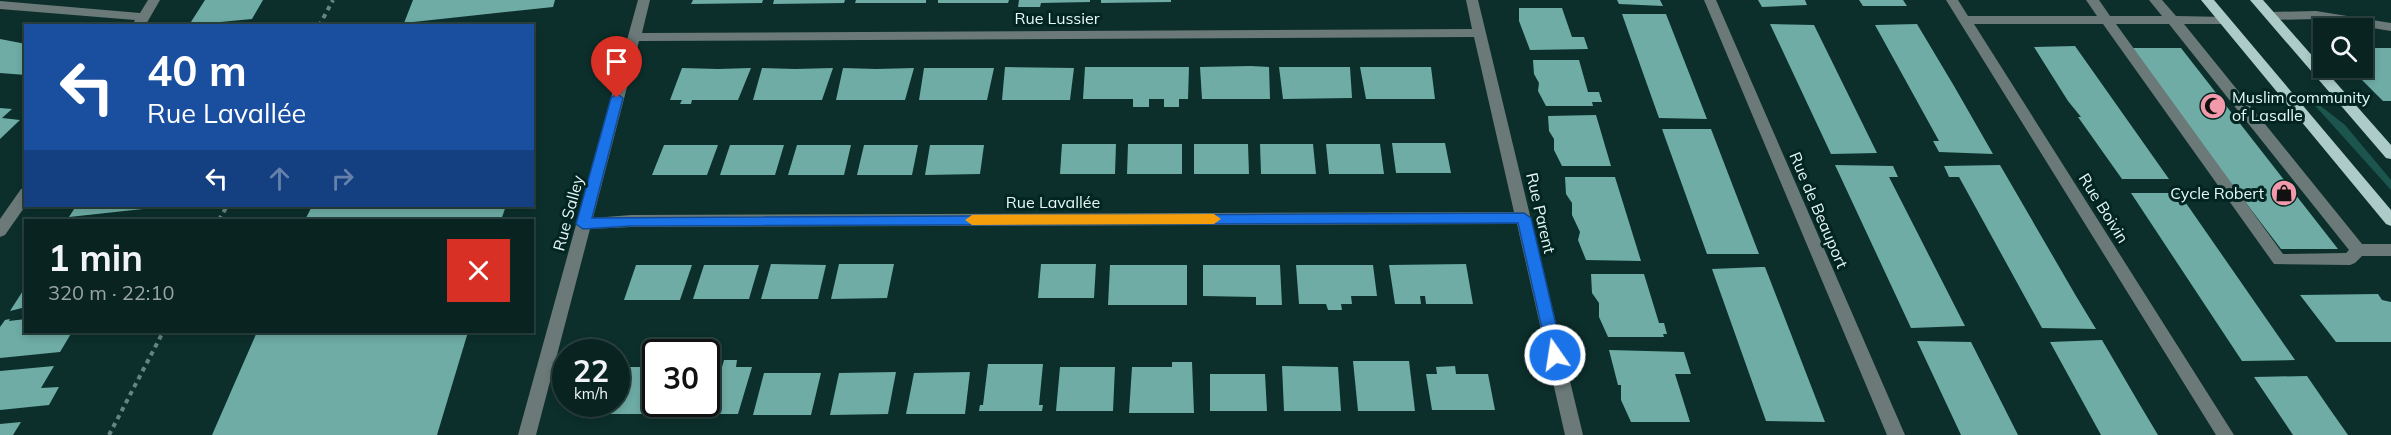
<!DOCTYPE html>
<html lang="en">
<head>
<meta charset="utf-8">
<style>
	:root { --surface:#092320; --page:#172f2d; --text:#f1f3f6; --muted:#99a4a5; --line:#29403e }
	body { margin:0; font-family:Mulish,sans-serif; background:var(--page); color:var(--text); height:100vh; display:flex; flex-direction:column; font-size:22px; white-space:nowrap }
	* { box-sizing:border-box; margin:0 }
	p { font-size:20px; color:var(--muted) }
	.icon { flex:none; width:33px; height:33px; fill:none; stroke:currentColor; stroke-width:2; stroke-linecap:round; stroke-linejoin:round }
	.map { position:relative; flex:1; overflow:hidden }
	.sheet { position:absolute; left:24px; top:219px; width:510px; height:114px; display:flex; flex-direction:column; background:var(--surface); border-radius:0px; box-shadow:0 3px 9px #0003,0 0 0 2px var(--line) }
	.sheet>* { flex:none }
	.banner { position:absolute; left:24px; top:24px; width:510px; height:183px; border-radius:0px; box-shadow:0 3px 9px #0003,0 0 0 2px var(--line); background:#1a4fa0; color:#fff; overflow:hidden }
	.fabs { position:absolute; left:2313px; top:18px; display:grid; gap:12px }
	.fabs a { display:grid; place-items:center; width:60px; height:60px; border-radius:0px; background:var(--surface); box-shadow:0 3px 9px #0003,0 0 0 2px var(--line); font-size:30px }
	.speed { position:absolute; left:552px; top:339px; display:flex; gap:12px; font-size:30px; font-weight:700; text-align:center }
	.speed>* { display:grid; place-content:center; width:78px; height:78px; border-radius:50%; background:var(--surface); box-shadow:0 3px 9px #0003,0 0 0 2px var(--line); line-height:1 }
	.speed small { font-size:15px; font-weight:400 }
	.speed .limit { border:3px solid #111; border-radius:9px; background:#fff; color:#111 }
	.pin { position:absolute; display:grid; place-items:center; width:51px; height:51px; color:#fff; margin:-62px -26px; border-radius:50% 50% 50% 0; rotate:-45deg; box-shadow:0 0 6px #0007 }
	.pin .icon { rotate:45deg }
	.me { position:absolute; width:66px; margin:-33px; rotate:347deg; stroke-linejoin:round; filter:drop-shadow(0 0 4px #0008) }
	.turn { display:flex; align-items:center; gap:21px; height:126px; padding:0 24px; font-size:27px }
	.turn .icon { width:78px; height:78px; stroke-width:2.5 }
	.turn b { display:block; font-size:42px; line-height:51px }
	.lanes { display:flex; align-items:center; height:57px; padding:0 24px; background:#0003; justify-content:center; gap:30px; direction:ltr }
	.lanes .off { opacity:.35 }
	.round { display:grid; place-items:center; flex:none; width:63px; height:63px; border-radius:0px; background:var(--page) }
	.head { display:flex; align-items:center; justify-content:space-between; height:102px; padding:0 24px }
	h1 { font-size:36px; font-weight:700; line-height:45px }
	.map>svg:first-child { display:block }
	.green { fill:#1c544e }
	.building { fill:#6eaca5 }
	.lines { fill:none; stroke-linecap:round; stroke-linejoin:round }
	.path { stroke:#688481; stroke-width:4; stroke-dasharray:4.5 4.5; stroke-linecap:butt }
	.minor { fill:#6b7a78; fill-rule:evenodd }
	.major { fill:#adccc8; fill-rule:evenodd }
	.route { fill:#1a73e8; stroke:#114b97; stroke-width:1.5 }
	.slow { fill:#f59e0b }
	.labels { text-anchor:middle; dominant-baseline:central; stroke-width:6; stroke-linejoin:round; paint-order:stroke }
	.street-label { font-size:16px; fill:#e6f8f6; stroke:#022521 }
	.poi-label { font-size:16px; fill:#e6f8f6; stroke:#022521; text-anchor:start }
</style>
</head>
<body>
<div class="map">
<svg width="2391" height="435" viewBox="0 0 2391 435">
	<rect width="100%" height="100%" fill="#0c2f2b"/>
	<path class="green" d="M2310 100H2313L2345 125 2391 180V190Z"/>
	<g class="building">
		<path d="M205 0H263L252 19 189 25Z"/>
		<path d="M413 0H555L553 7 404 23Z"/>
		<path d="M693 0H763L762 3 691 4Z"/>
		<path d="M774 0H845L844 3 773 4Z"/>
		<path d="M856 0H926V3H855Z"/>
		<path d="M938 0H1009L1008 3H938Z"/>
		<path d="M1019 0H1090V2L1041 3 1040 7H1018Z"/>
		<path d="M1101 0H1171V2L1101 3Z"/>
		<path d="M1617 0H1660L1663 6 1619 4Z"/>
		<path d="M1758 0H1805L1807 5 1762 7Z"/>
		<path d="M1859 0H1903L1907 6H1863Z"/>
		<path d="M1519 8H1562L1572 37H1584L1588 49 1530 50 1519 21Z"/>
		<path d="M1622 14H1666L1707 119 1659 118Z"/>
		<path d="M1770 24 1814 25 1877 153 1831 154Z"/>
		<path d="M1917 24 1954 86 1993 154 1939 152 1933 141H1939L1875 25Z"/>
		<path d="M0 39 26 44V75L0 73Z"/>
		<path d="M2075 46 2152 155 2169 179H2122L2078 117H2081L2068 101 2034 47Z"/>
		<path d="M2128 48H2181L2338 249H2281Z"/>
		<path d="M2362 48H2391V101H2383L2351 69 2362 68Z"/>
		<path d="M1533 60H1579L1588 92H1599L1602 102H1592L1593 106H1546L1538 91 1539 83 1534 74Z"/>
		<path d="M1251 66 1269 67 1270 99H1202L1200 67Z"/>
		<path d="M1005 67 1074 68 1070 100H1002Z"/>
		<path d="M1085 67H1189L1188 99H1179V107H1164V99H1149V107H1133V99H1083Z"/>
		<path d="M1279 67H1350L1352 98 1283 99Z"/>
		<path d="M1360 67H1431L1435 99H1366Z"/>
		<path d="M682 68 718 69 751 68 738 100H692L691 104H680L682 100H670Z"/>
		<path d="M762 68 795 69 833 68 822 100H753Z"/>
		<path d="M843 68 876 69 914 68 905 100H836Z"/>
		<path d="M924 68H994L987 100H919Z"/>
		<path d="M0 108 12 109 2 118 20 120 0 139Z"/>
		<path d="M1596 115 1611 166H1562L1554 150V139L1549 131 1548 116Z"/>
		<path d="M1662 129H1711L1759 254H1707Z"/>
		<path d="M1392 143H1445L1451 173H1396Z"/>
		<path d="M1062 144H1116L1115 174H1060Z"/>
		<path d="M1128 144H1182V174H1127Z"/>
		<path d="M1194 144H1248L1249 174H1194Z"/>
		<path d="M1260 144H1313L1316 174H1261Z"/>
		<path d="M1326 144H1380L1384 174H1329Z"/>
		<path d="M664 145H718L707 175H652Z"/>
		<path d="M730 145H784L775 175H720Z"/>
		<path d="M797 145H851L844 175H788Z"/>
		<path d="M864 145H918L912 175H857Z"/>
		<path d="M930 145H984L980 174 925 175Z"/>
		<path d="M1835 165 1893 166 1898 177H1889L1965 326 1911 328Z"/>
		<path d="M2000 165 2076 296 2096 329 2042 328 1959 177H1949L1944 166Z"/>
		<path d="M1565 177H1615L1641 261 1586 260 1578 240 1580 232 1572 215V203L1566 194Z"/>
		<path d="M2131 193H2179L2295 360 2242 361Z"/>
		<path d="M76 206H145L143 209 69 217Z"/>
		<path d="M312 206H506L501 220H305Z"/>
		<path d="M771 264 826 265 818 299H761Z"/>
		<path d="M839 264H894L887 298 831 299Z"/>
		<path d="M1041 264H1096L1094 298H1038Z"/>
		<path d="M1466 264 1473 304H1426L1425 296H1420L1421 304H1395L1389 265Z"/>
		<path d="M636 265H692L680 300H624Z"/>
		<path d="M704 265H759L749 299H693Z"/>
		<path d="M1110 265H1187V305H1108Z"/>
		<path d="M1203 265H1280L1282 305H1256V297L1203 296Z"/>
		<path d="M1296 265H1373L1377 296H1351L1352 304H1341L1342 310H1328L1326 304H1299Z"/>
		<path d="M1760 267H1765L1825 422 1766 421 1712 269Z"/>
		<path d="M1591 274H1644L1659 323H1664L1667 334H1663L1664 337H1608L1599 317V303L1592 293Z"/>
		<path d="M26 286V307L10 311Z"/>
		<path d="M2378 294 2382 300 2391 302V342H2336L2300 295Z"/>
		<path d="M10 319 9 321 26 319V332H72L60 352 0 358V327L5 320Z"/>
		<path d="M257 332H468L437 435H212Z"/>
		<path d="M2102 340 2140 405 2158 435H2101L2050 342Z"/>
		<path d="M1917 341 1971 342 2018 435H1961Z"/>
		<path d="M1609 350 1684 352 1691 374H1675L1690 422H1631L1621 400V385H1618Z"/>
		<path d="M650 360H656V404H665L662 414H600L604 404H616L617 367H647Z"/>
		<path d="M724 360H737L736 367H752L738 414H677L681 404H706V367H722Z"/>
		<path d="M1353 361H1409L1415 411H1358Z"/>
		<path d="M1172 362H1192L1194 413H1129L1132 367H1172Z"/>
		<path d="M988 364H1043L1039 405H1043L1042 411H979L980 405H983Z"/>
		<path d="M54 366 41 388 59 387 49 405 0 410V371Z"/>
		<path d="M1282 366 1338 367 1341 411H1284Z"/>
		<path d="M1455 366 1456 374H1488L1495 410H1432L1426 374H1437L1436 367Z"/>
		<path d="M1060 367H1115L1113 411H1056Z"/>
		<path d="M896 372 888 414 830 415 839 373Z"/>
		<path d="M970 372 965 414H906L914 373Z"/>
		<path d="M764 373H821L811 415H753Z"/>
		<path d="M1210 374H1265L1267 411H1210Z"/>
		<path d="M2307 376 2329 408 2348 435H2293L2254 377Z"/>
		<path d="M21 422 13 435H0V424Z"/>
	</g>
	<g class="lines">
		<g class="path">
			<path d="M319 26 333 0"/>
			<path d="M219 220 227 206"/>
			<path d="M109 435 163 332"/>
		</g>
		<g class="minor">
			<path d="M148 0H160L145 26H132L135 20 0 9V1L140 13Z"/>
			<path d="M638 0H650L642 33 1472 29 1466 0H1478L1583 435H1565L1517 224 631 227 590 229 536 435H518ZM1474 37 1514 212 631 215 593 218 639 41Z"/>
			<path d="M1704 0H1716L1905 435H1887Z"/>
			<path d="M1946 0H1958L1968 16H2097L2086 0H2099L2110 16H2162L2149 0H2162L2176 16 2228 17 2229 20 2223 24H2184L2362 244H2391V256H2362L2355 263 2350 265 2274 264 2103 24H1974L2234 435H2216ZM2116 24H2169L2349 250 2346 253 2283 254Z"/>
			<path d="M2316 11 2391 23V31L2316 19 2270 20 2264 16 2270 12Z"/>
			<path d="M26 188V205L5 235 0 237V219L21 189Z"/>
		</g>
		<g class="major">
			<path d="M2201 0H2214L2391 210V226L2386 224Z"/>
			<path d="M2250 0H2263L2391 145V159L2386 158Z"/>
		</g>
	</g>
	<path class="route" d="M617 94 623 98 592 218 1524 213 1531 218 1563 355 1555 361 1548 355 1518 223 631 226 583 229 576 224 611 98Z"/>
	<path class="slow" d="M1214 214 1221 219 1214 224 972 225 965 220 972 215Z"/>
	<defs>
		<symbol id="mosque-disc" viewBox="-11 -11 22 22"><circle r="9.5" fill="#f29aac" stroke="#022521"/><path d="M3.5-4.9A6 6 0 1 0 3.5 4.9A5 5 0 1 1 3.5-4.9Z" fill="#111"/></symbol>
		<symbol id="shop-disc" viewBox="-11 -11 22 22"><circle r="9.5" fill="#f29aac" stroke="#022521"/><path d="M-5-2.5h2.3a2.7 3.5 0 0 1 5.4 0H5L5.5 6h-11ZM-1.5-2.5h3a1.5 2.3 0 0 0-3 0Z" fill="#111"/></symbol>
	</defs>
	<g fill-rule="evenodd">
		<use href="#mosque-disc" x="2198" y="91" width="30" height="30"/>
		<use href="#shop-disc" x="2269" y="178" width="30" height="30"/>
	</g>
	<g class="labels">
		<g class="street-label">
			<text x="1057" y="18">Rue Lussier</text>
			<text x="1053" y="202">Rue Lavallée</text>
			<text transform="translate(2104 208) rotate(58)">Rue Boivin</text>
			<text transform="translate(1819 210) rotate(67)">Rue de Beauport</text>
			<text transform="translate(568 213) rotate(-75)">Rue Salley</text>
			<text transform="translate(1541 213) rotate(77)">Rue Parent</text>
		</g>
		<g class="poi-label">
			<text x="2232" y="97">Muslim community<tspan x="2232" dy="18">of Lasalle</tspan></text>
			<text x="2264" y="193" text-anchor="end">Cycle Robert</text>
		</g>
	</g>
</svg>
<div class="fabs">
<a><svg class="icon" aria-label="search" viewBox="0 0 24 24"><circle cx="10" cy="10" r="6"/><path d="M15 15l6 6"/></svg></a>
</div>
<div class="speed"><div>22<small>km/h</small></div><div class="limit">30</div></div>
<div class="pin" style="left:617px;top:98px;background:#d93025"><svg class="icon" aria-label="arrive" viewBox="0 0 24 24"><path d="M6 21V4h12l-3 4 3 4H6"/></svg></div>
<svg class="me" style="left:1555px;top:355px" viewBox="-20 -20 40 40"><circle r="17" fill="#1a73e8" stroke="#fff" stroke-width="3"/><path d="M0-11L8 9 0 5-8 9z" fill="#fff"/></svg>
<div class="banner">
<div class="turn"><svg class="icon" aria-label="left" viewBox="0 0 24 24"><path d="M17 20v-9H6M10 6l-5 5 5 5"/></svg><div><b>40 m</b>Rue Lavallée</div></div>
<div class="lanes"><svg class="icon" aria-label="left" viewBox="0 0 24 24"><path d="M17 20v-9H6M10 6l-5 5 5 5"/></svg><svg class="icon off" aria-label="ahead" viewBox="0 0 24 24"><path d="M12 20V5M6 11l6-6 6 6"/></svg><svg class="icon off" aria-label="right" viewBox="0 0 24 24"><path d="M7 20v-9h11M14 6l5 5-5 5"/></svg></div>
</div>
<section class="sheet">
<div class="head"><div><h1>1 min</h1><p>320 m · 22:10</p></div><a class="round" style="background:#d93025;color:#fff"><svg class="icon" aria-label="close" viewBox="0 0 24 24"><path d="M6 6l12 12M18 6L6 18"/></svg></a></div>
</section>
</div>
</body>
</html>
